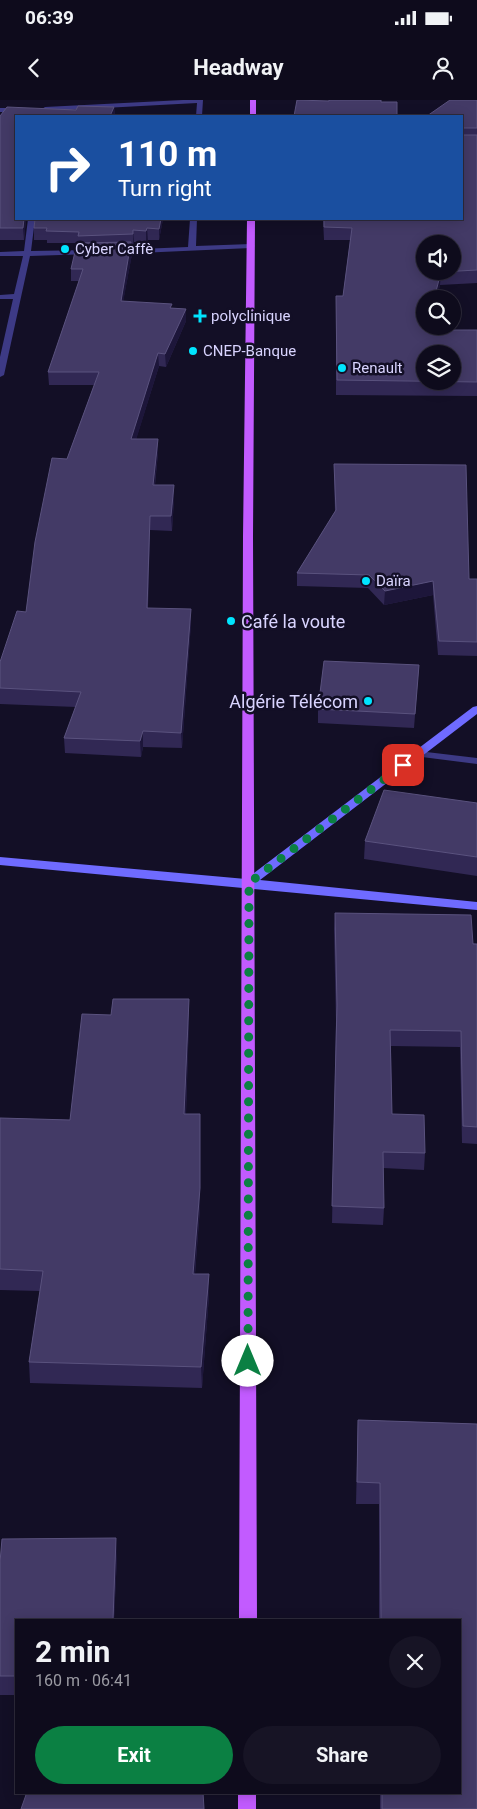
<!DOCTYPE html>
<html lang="en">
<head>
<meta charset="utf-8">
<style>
	:root { --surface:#0e0b1c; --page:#171425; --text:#f1f3f6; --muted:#9b9ba3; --line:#2e2b3b; --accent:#0b8043 }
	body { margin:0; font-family:Roboto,sans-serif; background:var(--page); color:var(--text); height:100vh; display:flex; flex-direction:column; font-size:19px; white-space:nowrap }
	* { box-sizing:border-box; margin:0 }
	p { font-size:16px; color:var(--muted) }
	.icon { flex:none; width:28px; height:28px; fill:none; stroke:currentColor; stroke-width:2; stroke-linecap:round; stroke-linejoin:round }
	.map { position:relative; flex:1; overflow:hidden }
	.drawer { position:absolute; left:15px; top:1519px; width:446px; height:175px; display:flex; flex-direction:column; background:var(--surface); border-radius:0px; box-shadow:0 2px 12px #0003,0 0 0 1px var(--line) }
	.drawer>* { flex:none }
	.banner { position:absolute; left:15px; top:15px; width:448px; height:105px; border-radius:0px; box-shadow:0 2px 12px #0003,0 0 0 1px var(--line); background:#1a4fa0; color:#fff; overflow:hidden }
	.controls { position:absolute; left:416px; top:135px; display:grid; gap:10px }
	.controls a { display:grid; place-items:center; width:45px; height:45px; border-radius:50%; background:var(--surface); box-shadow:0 2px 12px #0003,0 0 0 1px var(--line); font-size:25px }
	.pin { position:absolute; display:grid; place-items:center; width:42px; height:42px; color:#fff; margin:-21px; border-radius:10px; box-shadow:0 2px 8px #0006 }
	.me { position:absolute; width:55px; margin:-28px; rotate:0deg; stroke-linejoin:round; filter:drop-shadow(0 0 4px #0008) }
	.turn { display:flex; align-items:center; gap:18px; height:105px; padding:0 20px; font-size:22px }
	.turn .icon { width:65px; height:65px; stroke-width:2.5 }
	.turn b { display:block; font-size:35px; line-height:42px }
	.round { display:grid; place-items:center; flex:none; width:52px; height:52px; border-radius:26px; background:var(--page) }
	.headline { display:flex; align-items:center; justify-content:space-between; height:85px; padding:0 20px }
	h1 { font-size:30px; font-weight:700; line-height:38px }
	.primary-button { display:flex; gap:10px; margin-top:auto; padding:10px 20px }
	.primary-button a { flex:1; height:58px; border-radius:30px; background:var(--accent); color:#fff; font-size:20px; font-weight:700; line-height:58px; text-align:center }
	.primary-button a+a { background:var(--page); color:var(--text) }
	.status { display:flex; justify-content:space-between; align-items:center; height:35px; padding:0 25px; background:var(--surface); direction:ltr }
	.status svg { height:14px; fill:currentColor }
	header { display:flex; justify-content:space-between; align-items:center; height:65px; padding:0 20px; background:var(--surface); font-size:22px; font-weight:700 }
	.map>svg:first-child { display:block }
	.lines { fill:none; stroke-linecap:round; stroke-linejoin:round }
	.street { fill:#3d3a85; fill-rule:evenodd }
	.secondary { fill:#6f6bff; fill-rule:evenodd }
	.primary { fill:#c25bff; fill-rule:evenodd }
	.wall { fill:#312854 }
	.shaded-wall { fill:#1d163a }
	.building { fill:#433a66; stroke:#5a527e; fill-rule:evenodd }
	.route { stroke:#0b8043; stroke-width:9; stroke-dasharray:0 16.2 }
	.poi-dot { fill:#00e5ff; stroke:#130f26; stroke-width:2 }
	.labels { text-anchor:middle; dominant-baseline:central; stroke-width:5; stroke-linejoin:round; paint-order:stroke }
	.far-poi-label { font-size:15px; fill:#d9d4ff; stroke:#130f26; text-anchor:start }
	.poi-label { font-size:18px; fill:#d9d4ff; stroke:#130f26; text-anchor:start }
</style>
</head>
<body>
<div class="status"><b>06:39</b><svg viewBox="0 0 49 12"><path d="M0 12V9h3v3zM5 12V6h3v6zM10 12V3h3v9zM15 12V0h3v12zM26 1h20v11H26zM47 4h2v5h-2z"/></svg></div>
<header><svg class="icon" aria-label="back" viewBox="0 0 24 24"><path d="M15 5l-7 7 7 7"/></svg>Headway<svg class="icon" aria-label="person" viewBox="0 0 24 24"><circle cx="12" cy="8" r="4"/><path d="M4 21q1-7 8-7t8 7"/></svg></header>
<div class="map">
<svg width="477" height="1709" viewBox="0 0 477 1709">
	<rect width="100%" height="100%" fill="#130f26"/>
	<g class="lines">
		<g class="street">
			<path d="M183 0H203L202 16H196L197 3 48 11 47 16H41L42 9 45 7Z"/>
			<path d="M0 8H20L23 10 20 12H0Z"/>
			<path d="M28 119H35L31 151 91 150 95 152 91 154 30 156 4 275 0 277V257L13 199H0V195L14 194 23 156H0V152L24 151Z"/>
			<path d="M190 119H197L196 146 251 144 255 146 251 148 116 154 112 152 116 150 188 147Z"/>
			<path d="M418 651 477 658V664L414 656 412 654Z"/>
		</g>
		<path class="secondary" d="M477 606V614L260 780 477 802V810L0 765V757L246 779 473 607Z"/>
		<g class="primary">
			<rect x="250" y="0" width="6" height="16"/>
			<path d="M247 119H255L253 437 257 1520H239L243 437Z"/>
			<rect x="238" y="1692" width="18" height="17"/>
		</g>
	</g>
	<g class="wall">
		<path d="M477 0V183L440 185 428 230H477V296L336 295V196H343L350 140H324L323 119H461V16Z"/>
		<path d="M114 7 115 16H16L26 119 24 140H0V16Z"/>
		<path d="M35 119H163L159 140H148L146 143 134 142 133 146H131L132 154 123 201 172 208 186 209V221L166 267 159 266 136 339H158V353L155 385 174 399 172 431 150 430 148 508 191 523 182 648 143 647 141 657 65 653 64 638 76 607 0 604V562L26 512 67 359 94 285H49L48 272 79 181H71V169L79 143H47V140H34V128Z"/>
		<path d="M334 364 469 479H477V556L438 555 433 495 384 505 368 488 297 486V473L335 412 334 377Z"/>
		<path d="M419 565 414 628 318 623V609Z"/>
		<path d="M477 703V776L364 759 365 741Z"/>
		<path d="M335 813 477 844V1044L462 1043 460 947 391 946 392 1014 425 1053 424 1070 383 1068 384 1108 383 1125 332 1123 336 921 334 829Z"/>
		<path d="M189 899V919L186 1014 200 1034V1108L195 1174H209V1195L202 1288 30 1283 29 1262 40 1191 0 1190V1018L70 1020 111 915Z"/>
		<path d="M358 1320 477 1324V1709H380V1692H460V1520H379V1404H356Z"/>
		<path d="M117 1456 114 1520H16V1595H0V1462Z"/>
	</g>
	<g class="shaded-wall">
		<path d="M114 7 115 16H110Z"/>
		<path d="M24 119H26L24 140 23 128Z"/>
		<path d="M161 119H163L159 140V129Z"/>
		<path d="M147 128 148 140 146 143V131Z"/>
		<path d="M133 130 134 142 133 146Z"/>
		<path d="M131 142 132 154 121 214V201Z"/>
		<path d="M441 172 440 185 437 199H434Z"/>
		<path d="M186 209V221L166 267 165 254Z"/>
		<path d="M426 226H429L425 244V230Z"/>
		<path d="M158 253 159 266 132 353 131 339Z"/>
		<path d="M158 339V353L153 399V385Z"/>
		<path d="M174 385V399L172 431 171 416Z"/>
		<path d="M150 416V430L147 523V508Z"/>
		<path d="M433 481V495L384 505 385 491Z"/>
		<path d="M191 509V523L182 648 181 633Z"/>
		<path d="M143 631V647L141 657 140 641Z"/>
		<path d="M189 899V919L185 1034 184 1014Z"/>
		<path d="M200 1014V1108L193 1195V1174Z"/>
		<path d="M209 1174V1195L202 1288 201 1267Z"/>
		<path d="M116 1438 117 1456 114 1520H113Z"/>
	</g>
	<g class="building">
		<path d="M297 0 329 1V0H381V2H397V16H294Z"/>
		<path d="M450 0H477V28H462L461 29V16H427Z"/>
		<path d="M78 6 114 7 110 16H16V119H24L23 128H0V16L7 7 76 10Z"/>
		<path d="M461 35H477V170L441 172 434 199H425V226H426L425 230H477V282L337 280 336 196H343L352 128 324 127V119H461ZM425 144H452V171H425ZM425 254H452V281H425Z"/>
		<path d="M35 119H161L159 129 147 128 146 131 133 130V134L78 136 79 132 46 131 47 128H34Z"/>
		<path d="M131 142 121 201 172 204 170 208 186 209 165 254 158 253 131 339H158L153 385H174L171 416H150L147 508 191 509 181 633 143 631 140 641 64 638 81 592 0 588V562L17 511 26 512 35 442 52 358 67 359 99 272H48L83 169H71L77 143Z"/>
		<path d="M334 364 466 365 469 479H477V542L439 541 433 481 385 491 369 475 297 473 336 410Z"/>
		<path d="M324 561 419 565 415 614 318 609Z"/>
		<path d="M384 690 477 703V757L365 741Z"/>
		<path d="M335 813 471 815 473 844H477V1027L463 1026 461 931 390 930 392 1014 424 1015 425 1053 383 1052 384 1108 332 1106 337 905Z"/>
		<path d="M113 899H189L184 1014H200V1088L193 1174H209L201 1267 29 1262 43 1171 0 1169V1018L70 1020 82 914 111 915Z"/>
		<path d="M358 1320 477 1324V1709H382V1692H460V1520H381L380 1383 357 1382Z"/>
		<path d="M116 1438 113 1520H16V1576H0V1462L2 1439Z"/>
		<path d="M27 1692H203L204 1709H21Z"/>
	</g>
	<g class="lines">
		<path class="route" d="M248 1261 249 783 403 665"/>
	</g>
	<g class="poi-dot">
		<circle cx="65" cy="149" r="5"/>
		<path d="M197.5 208.5h5v5h5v5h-5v5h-5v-5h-5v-5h5z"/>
		<circle cx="193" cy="251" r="5"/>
		<circle cx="342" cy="268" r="5"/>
		<circle cx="366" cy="481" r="5"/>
		<circle cx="231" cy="521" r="5"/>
		<circle cx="368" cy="601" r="5"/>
	</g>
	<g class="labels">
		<g class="far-poi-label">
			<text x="75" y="149">Cyber Caffè</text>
			<text x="211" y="216">polyclinique</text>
			<text x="203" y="251">CNEP-Banque</text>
			<text x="352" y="268">Renault</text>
			<text x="376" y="481">Daïra</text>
		</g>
		<g class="poi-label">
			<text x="241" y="521">Café la voute</text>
			<text x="358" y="601" text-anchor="end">Algérie Télécom</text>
		</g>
	</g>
</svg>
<div class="controls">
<a><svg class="icon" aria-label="sound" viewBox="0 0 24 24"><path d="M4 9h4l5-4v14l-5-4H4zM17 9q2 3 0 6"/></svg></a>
<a><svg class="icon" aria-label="search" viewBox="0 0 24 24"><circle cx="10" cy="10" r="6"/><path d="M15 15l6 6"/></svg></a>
<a><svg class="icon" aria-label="layers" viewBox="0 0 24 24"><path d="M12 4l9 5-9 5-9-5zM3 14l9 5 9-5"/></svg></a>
</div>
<div class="pin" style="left:403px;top:665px;background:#d93025"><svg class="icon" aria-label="arrive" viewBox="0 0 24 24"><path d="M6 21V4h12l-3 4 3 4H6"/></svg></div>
<svg class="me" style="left:248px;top:1261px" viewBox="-20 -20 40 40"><circle r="19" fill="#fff"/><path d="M0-13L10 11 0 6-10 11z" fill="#0b8043"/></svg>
<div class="banner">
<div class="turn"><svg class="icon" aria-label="right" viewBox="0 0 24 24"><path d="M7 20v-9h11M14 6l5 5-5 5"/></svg><div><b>110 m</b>Turn right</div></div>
</div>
<section class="drawer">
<div class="headline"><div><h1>2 min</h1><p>160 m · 06:41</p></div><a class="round"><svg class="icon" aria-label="close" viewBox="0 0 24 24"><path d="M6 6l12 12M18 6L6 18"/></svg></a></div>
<div class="primary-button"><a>Exit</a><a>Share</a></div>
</section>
</div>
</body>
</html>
